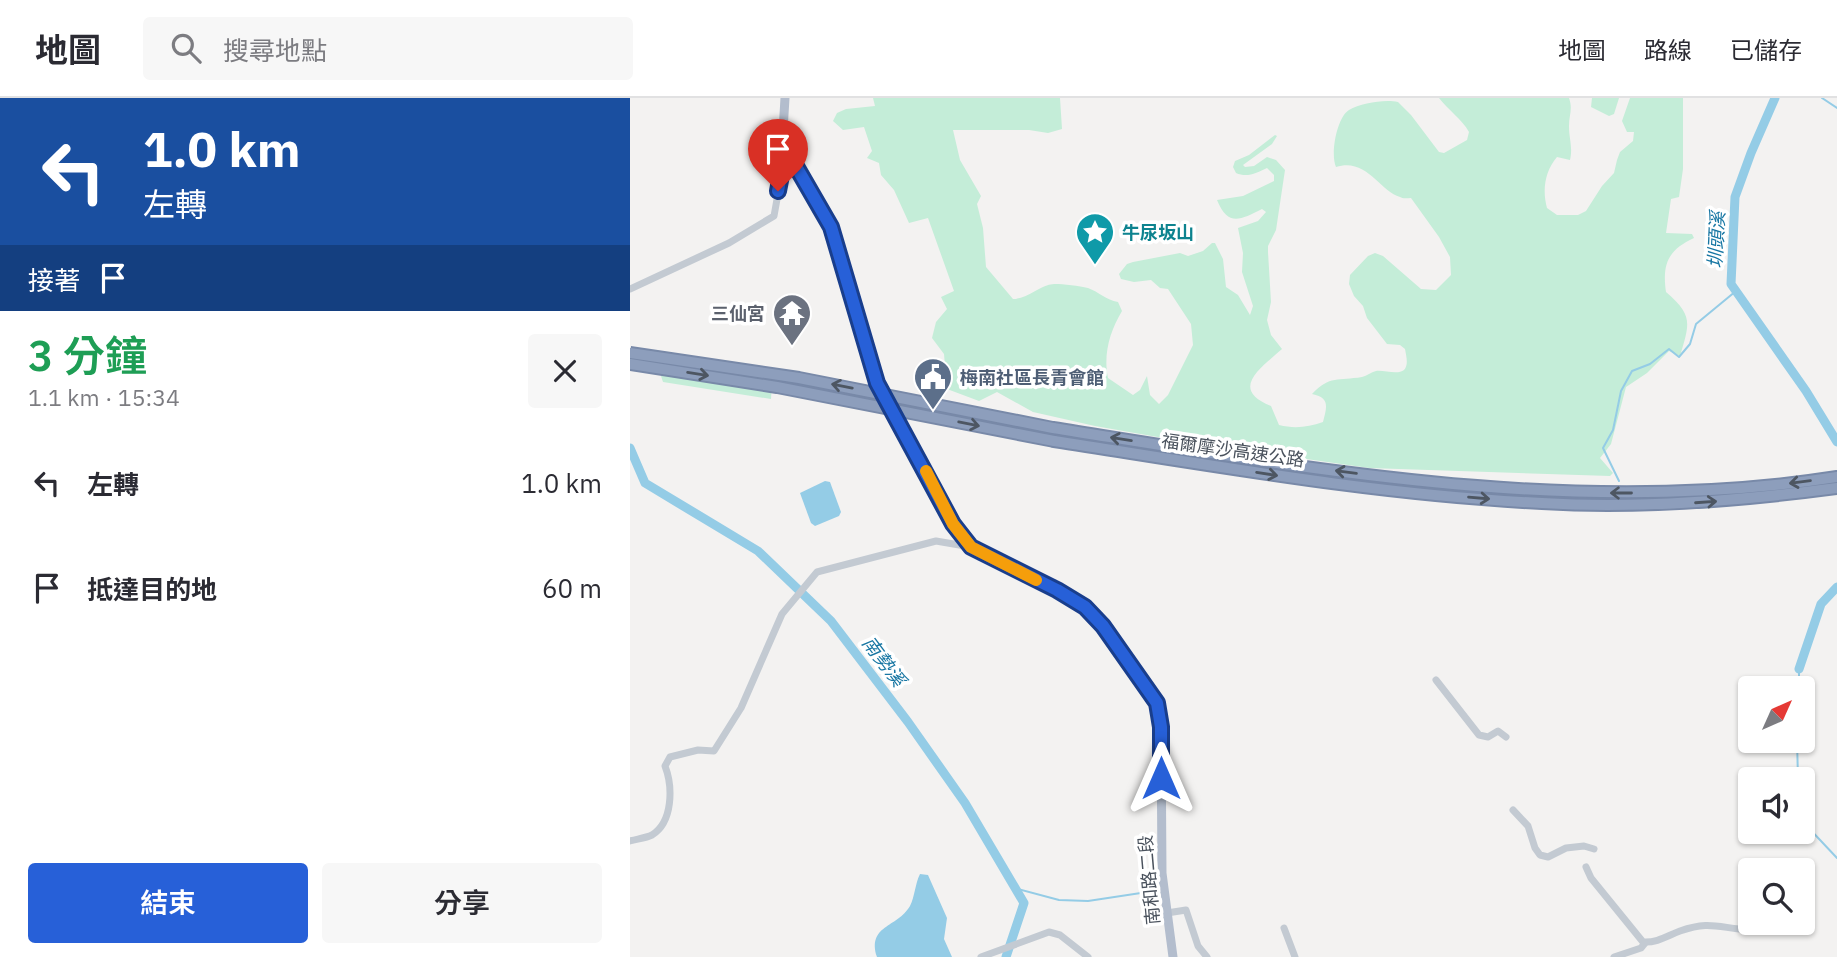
<!DOCTYPE html>
<html lang="zh-TW">
<head>
<meta charset="utf-8">
<style>
	:root { --surface:#fff; --page:#f7f7f7; --text:#2b2b33; --muted:#7c7c81; --line:#e1e1e2; --accent:#2760d8 }
	body { margin:0; font-family:"IBM Plex Sans","Noto Sans TC",sans-serif; background:var(--page); color:var(--text); height:100vh; display:flex; flex-direction:column; font-size:26px; white-space:nowrap }
	* { box-sizing:border-box; margin:0 }
	p { font-size:23px; color:var(--muted) }
	.icon { flex:none; width:38px; height:38px; fill:none; stroke:currentColor; stroke-width:2; stroke-linecap:round; stroke-linejoin:round }
	.map { position:relative; flex:1; overflow:hidden }
	.drawer { display:flex; flex-direction:column; background:var(--surface); width:630px }
	.drawer>* { flex:none }
	.banner { background:#1a4fa0; color:#fff; overflow:hidden }
	.needle { width:46px; rotate:45deg }
	.tools { position:absolute; left:1108px; top:578px; display:grid; gap:14px }
	.tools a { display:grid; place-items:center; width:77px; height:77px; border-radius:7px; background:var(--surface); box-shadow:0 2px 5px #0004; font-size:35px }
	.pin { position:absolute; display:grid; place-items:center; width:60px; height:60px; color:#fff; margin:-72px -30px; border-radius:50% 50% 50% 0; rotate:-45deg; box-shadow:0 0 7px #0007 }
	.pin .icon { rotate:45deg }
	.me { position:absolute; width:77px; margin:-38px; rotate:0deg; stroke-linejoin:round; filter:drop-shadow(0 0 5px #0008) }
	.turn { display:flex; align-items:center; gap:24px; height:147px; padding:0 28px; font-size:32px }
	.turn .icon { width:91px; height:91px; stroke-width:2.5 }
	.turn b { display:block; font-size:49px; line-height:60px }
	.then { display:flex; align-items:center; height:66px; padding:0 28px; background:#0003; gap:14px; font-size:26px }
	.round { display:grid; place-items:center; flex:none; width:74px; height:74px; border-radius:7px; background:var(--page) }
	.headline { display:flex; align-items:center; justify-content:space-between; height:119px; padding:0 28px }
	h1 { font-size:42px; font-weight:600; line-height:52px; color:#1e9e55 }
	.action { display:flex; gap:14px; margin-top:auto; padding:14px 28px }
	.action a { flex:1; height:80px; border-radius:7px; background:var(--accent); color:#fff; font-size:28px; font-weight:600; line-height:80px; text-align:center }
	.action a+a { background:var(--page); color:var(--text) }
	ul { padding:0; list-style:none }
	li { display:flex; align-items:center; gap:21px; height:105px; padding:0 28px }
	li div { flex:1 }
	li b { display:block; font-size:26px }
	li em { font-style:normal }
	header { display:flex; align-items:center; gap:42px; box-sizing:border-box; height:98px; padding:0 35px; background:var(--surface); border-bottom:2px solid var(--line) }
	header strong { font-size:33px }
	nav { display:flex; gap:38px; margin-inline-start:auto; font-size:24px }
	.search { width:490px; height:63px; background:var(--page); display:flex; align-items:center; gap:18px; box-sizing:border-box; padding:0 24px; border-radius:7px; color:var(--muted); font-size:26px }
	main { display:flex; flex:1; min-height:0 }
	.map>svg:first-child { display:block }
	.green { fill:#c4edd8 }
	.water { fill:#94cce6 }
	.lines { fill:none; stroke-linecap:round; stroke-linejoin:round }
	.stream { stroke:#94cce6; stroke-width:2 }
	.river { stroke:#94cce6; stroke-width:9 }
	.highway-casing { stroke:#7889a8; stroke-width:14 }
	.minor { stroke:#c3cad2; stroke-width:7 }
	.major { stroke:#b3bdcd; stroke-width:9 }
	.highway { stroke:#8d9ebc; stroke-width:10 }
	.highway-bridge-casing { stroke:#7889a8; stroke-width:14; stroke-linecap:butt }
	.highway-bridge { stroke:#8d9ebc; stroke-width:10 }
	.oneway { stroke:#4d5662 }
	.route-casing { stroke:#193e8c; stroke-width:18 }
	.route { stroke:#2760d8; stroke-width:12 }
	.slow { stroke:#f59e0b; stroke-width:12 }
	.labels { text-anchor:middle; dominant-baseline:central; stroke-width:7; stroke-linejoin:round; paint-order:stroke }
	.culture-label { font-size:18px; font-weight:bold; fill:#0d838f; stroke:#fff; text-anchor:start }
	.worship-label { font-size:18px; font-weight:bold; fill:#5b616d; stroke:#fff; text-anchor:end }
	.service-label { font-size:18px; font-weight:bold; fill:#4e5e75; stroke:#fff; text-anchor:start }
	.street-label { font-size:18px; fill:#4a525d; stroke:#fff }
	.water-label { font-size:19px; font-style:italic; fill:#1776a3; stroke:#fff }
</style>
</head>
<body>
<header>
<strong>地圖</strong>
<div class="search"><svg class="icon" aria-label="search" viewBox="0 0 24 24"><circle cx="10" cy="10" r="6"/><path d="M15 15l6 6"/></svg>搜尋地點</div>
<nav><a>地圖</a><a>路線</a><a>已儲存</a></nav>
</header>
<main>
<section class="drawer">
<div class="banner">
<div class="turn"><svg class="icon" aria-label="left" viewBox="0 0 24 24"><path d="M17 20v-9H6M10 6l-5 5 5 5"/></svg><div><b>1.0 km</b>左轉</div></div>
<div class="then">接著<svg class="icon" aria-label="arrive" viewBox="0 0 24 24"><path d="M6 21V4h12l-3 4 3 4H6"/></svg></div>
</div>
<div class="headline"><div><h1>3 分鐘</h1><p>1.1 km · 15:34</p></div><a class="round"><svg class="icon" aria-label="close" viewBox="0 0 24 24"><path d="M6 6l12 12M18 6L6 18"/></svg></a></div>
<ul>
<li><svg class="icon" aria-label="left" viewBox="0 0 24 24"><path d="M17 20v-9H6M10 6l-5 5 5 5"/></svg><div><b>左轉</b></div><em>1.0 km</em></li>
<li><svg class="icon" aria-label="arrive" viewBox="0 0 24 24"><path d="M6 21V4h12l-3 4 3 4H6"/></svg><div><b>抵達目的地</b></div><em>60 m</em></li>
</ul>
<div class="action"><a>結束</a><a>分享</a></div>
</section>
<div class="map">
<svg width="1207" height="859" viewBox="0 0 1207 859">
	<rect width="100%" height="100%" fill="#f3f2f1"/>
	<g class="green">
		<path d="M243 0H430L432 31 418 35 399 32H323L330 62 351 98 347 106 353 130 356 169 383 201C398 201 409 187 424 186 434 186 449 188 458 190 469 194 476 202 488 204L492 213C480 233 473 256 478 280L503 297 510 292 517 278 520 297 529 306 538 297 563 247 561 226 538 191 530 190 521 182 504 184 491 181 489 176 497 166 503 164 550 155 558 158 573 153 582 145H585L593 161 596 189 608 197 620 217 623 208 612 174 613 155 608 130 628 123 636 114 632 111C610 122 598 129 587 102L613 98 644 83V77L637 70C627 75 617 80 606 75L603 69 605 63 619 57 645 37 647 38 642 46 613 67 615 69 624 68 637 59 646 62 655 72 646 132 638 148V154L641 204 637 222 641 237 652 251C632 269 598 291 641 308L649 327C665 331 678 329 693 324 697 308 700 300 682 296 700 277 708 283 732 279 737 278 741 274 746 273 754 272 768 277 774 272 779 267 776 257 775 251L770 247 757 246 737 220 733 208 724 198 719 186 720 177 738 158 745 155 753 158 791 191 806 192 821 177 820 159 809 139 781 100C777 100 773 101 770 99 750 93 736 59 706 69 700 56 707 19 719 12 731 5 755 1 768 4L781 17 809 54 814 55 837 42 839 34C832 21 818 12 809 0H939C943 11 939 17 939 28 939 41 943 49 940 62L927 59C915 73 912 92 917 110L927 117H948L956 113 972 88 984 75 987 62 990 54 1003 43 1004 34H997L992 23 1000 0H1053V71L1049 99 1041 101 1036 135 1062 136 1064 140C1038 152 1032 166 1036 194 1063 217 1060 225 1050 258L1039 253 1017 275 996 289 981 346 970 360 983 375 980 378 739 370 539 341 465 328 403 314 367 294 349 303 317 291 314 256 302 240 306 224 317 211 311 199 324 193 298 120 279 125 264 92 251 77 249 65 237 60 242 53 234 29 213 32 203 23 207 15 216 11 245 8Z"/>
		<path d="M962 0H989L984 16 979 18 961 9Z"/>
		<path d="M23 254 143 272 141 301 33 284Z"/>
	</g>
	<g class="water">
		<path d="M195 383 200 384 211 414 209 418 185 428 181 425 170 395Z"/>
		<path d="M290 776 298 777 317 820 314 841 322 859H247C237 827 267 830 280 808 285 798 285 786 290 776Z"/>
	</g>
	<g class="lines">
		<g class="stream">
			<path d="M1192 0 1207 10"/>
			<path d="M989 383 973 350 983 332 991 293 1002 273 1020 266 1039 251 1049 259 1060 246 1066 226 1106 193"/>
			<path d="M1169 590V571"/>
			<path d="M1167 642 1168 681"/>
			<path d="M1172 715 1175 726 1207 760"/>
			<path d="M384 790 429 802 458 803 524 793"/>
		</g>
		<g class="river">
			<path d="M1145 0 1121 55 1105 99 1101 186 1176 293 1207 344"/>
			<path d="M0 350 15 385 128 453 201 523 278 624 335 705 394 805 376 859"/>
			<path d="M1169 571 1191 506 1207 489"/>
		</g>
		<defs>
			<g id="highway">
				<path d="M423 330C682 371 945 420 1207 379"/>
				<path d="M424 343C586 368 748 397 912 405 1010 411 1109 403 1207 390"/>
			</g>
		</defs>
		<use href="#highway" class="highway-casing"/>
		<g class="minor">
			<path d="M0 191 99 145 144 118 156 51"/>
			<path d="M806 582 849 637 858 639 868 633 876 639"/>
			<path d="M883 712 898 728 905 750 910 757 918 759 936 750 954 748 964 751"/>
			<path d="M0 743C7 741 16 740 22 737 43 724 43 689 35 668L40 659 68 652 84 653 111 610 152 516 187 474 306 443 341 449"/>
			<path d="M956 769 961 780 1013 844C1027 845 1037 838 1050 833 1076 824 1084 828 1109 831"/>
			<path d="M537 815 556 812 568 848 577 859"/>
			<path d="M654 830 665 859"/>
			<path d="M351 859 419 834 430 837 458 859"/>
			<path d="M984 859 1011 850 1015 845"/>
		</g>
		<path class="major" d="M155 0 153 33 156 51 201 129 247 285 323 426 335 443 348 454 427 492 455 509 473 528 527 605 531 629 532 775 543 859"/>
		<use href="#highway" class="highway"/>
		<defs>
			<g id="highway-bridge">
				<path d="M0 255 169 280 423 330"/>
				<path d="M0 266 147 289 424 343"/>
			</g>
		</defs>
		<use href="#highway-bridge" class="highway-bridge-casing"/>
		<use href="#highway-bridge" class="highway-bridge"/>
	</g>
	<defs><path id="oneway-shaft" d="M-6 0H5M1.5-3L5.5 0L1.5 3" fill="none" stroke-width="1.6" stroke-linecap="round" stroke-linejoin="round" transform="scale(1.75)"/></defs>
	<g class="oneway">
		<use href="#oneway-shaft" transform="translate(68 276) rotate(9)"/>
		<use href="#oneway-shaft" transform="translate(212 288) rotate(-169)"/>
		<use href="#oneway-shaft" transform="translate(339 326) rotate(11)"/>
		<use href="#oneway-shaft" transform="translate(491 341) rotate(-171)"/>
		<use href="#oneway-shaft" transform="translate(716 374) rotate(-173)"/>
		<use href="#oneway-shaft" transform="translate(637 376) rotate(9)"/>
		<use href="#oneway-shaft" transform="translate(1170 384) rotate(173)"/>
		<use href="#oneway-shaft" transform="translate(991 395) rotate(-180)"/>
		<use href="#oneway-shaft" transform="translate(849 400) rotate(5)"/>
		<use href="#oneway-shaft" transform="translate(1076 404) rotate(-4)"/>
	</g>
	<g class="lines">
		<defs>
			<path id="route" d="M148 93 156 51 201 129 247 285 323 426 341 449 427 492 455 509 473 528 527 605 531 629V680"/>
		</defs>
		<use href="#route" class="route-casing"/>
		<use href="#route" class="route"/>
		<path class="slow" d="M296 373 323 426 341 449 406 482"/>
	</g>
	<defs>
		<symbol id="sight-pin" viewBox="-11 -11 22 30"><path d="M0 17L-7.5 6A9.5 9.5 0 1 1 7.5 6Z" fill="#0f9aa8" stroke="#fff"/><path d="M0-6L1.8-2.2L6-1.7L2.9 1.2L3.7 5.4L0 3.3L-3.7 5.4L-2.9 1.2L-6-1.7L-1.8-2.2Z" fill="#fff"/></symbol>
		<symbol id="temple-pin" viewBox="-11 -11 22 30"><path d="M0 17L-7.5 6A9.5 9.5 0 1 1 7.5 6Z" fill="#6b7280" stroke="#fff"/><path d="M0-6L5-2H3V0L6.5 2.5H4V6H1.5V3h-3V6H-4V2.5H-6.5L-3 0V-2H-5Z" fill="#fff"/></symbol>
		<symbol id="civic-pin" viewBox="-11 -11 22 30"><path d="M0 17L-7.5 6A9.5 9.5 0 1 1 7.5 6Z" fill="#5c6f8a" stroke="#fff"/><path d="M-.6-6.5H3V-4.5H.6V-3L4-1V1h2V6H-6V1h2V-1L-.6-3ZM-1.2 2.5V6h2.4V2.5Z" fill="#fff"/></symbol>
	</defs>
	<g fill-rule="evenodd">
		<use href="#sight-pin" x="443" y="112" width="44" height="60"/>
		<use href="#temple-pin" x="140" y="193" width="44" height="60"/>
		<use href="#civic-pin" x="281" y="257" width="44" height="60"/>
	</g>
	<g class="labels">
		<g class="culture-label">
			<text x="492" y="134">牛尿坂山</text>
		</g>
		<g class="worship-label">
			<text x="135" y="215">三仙宮</text>
		</g>
		<g class="service-label">
			<text x="330" y="279">梅南社區長青會館</text>
		</g>
		<g class="street-label">
			<text transform="translate(603 352) rotate(8)">福爾摩沙高速公路</text>
			<text transform="translate(519 782) rotate(-95)">南和路二段</text>
		</g>
		<g class="water-label">
			<text transform="translate(1086 142) rotate(-87)">圳頭溪</text>
			<text transform="translate(254 563) rotate(53)">南勢溪</text>
		</g>
	</g>
</svg>
<div class="tools">
<a><svg class="needle" viewBox="-14 -14 28 28"><path d="M0-13l5 13h-10z" fill="#e53935"/><path d="M0 13l5-13h-10z" fill="#7c7c81"/></svg></a>
<a><svg class="icon" aria-label="sound" viewBox="0 0 24 24"><path d="M4 9h4l5-4v14l-5-4H4zM17 9q2 3 0 6"/></svg></a>
<a><svg class="icon" aria-label="search" viewBox="0 0 24 24"><circle cx="10" cy="10" r="6"/><path d="M15 15l6 6"/></svg></a>
</div>
<div class="pin" style="left:148px;top:93px;background:#d93025"><svg class="icon" aria-label="arrive" viewBox="0 0 24 24"><path d="M6 21V4h12l-3 4 3 4H6"/></svg></div>
<svg class="me" style="left:531px;top:680px" viewBox="-20 -20 40 40"><path d="M0-17L14 15 0 8-14 15z" fill="#2760d8" stroke="#fff" stroke-width="4"/></svg>
</div>
</main>
</body>
</html>
